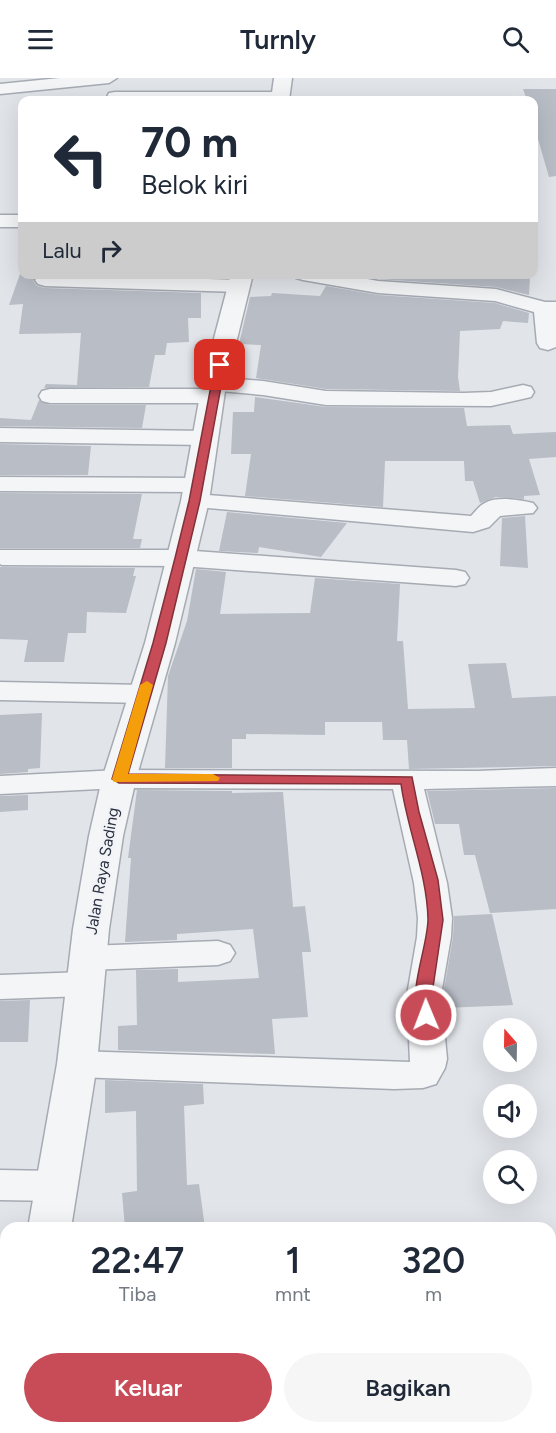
<!DOCTYPE html>
<html lang="id">
<head>
<meta charset="utf-8">
<style>
	:root { --surface:#fff; --page:#f6f6f7; --text:#1f2937; --muted:#747a83; --accent:#c84c58 }
	body { margin:0; font-family:Figtree,sans-serif; background:var(--page); color:var(--text); height:100vh; display:flex; flex-direction:column; font-size:22px; white-space:nowrap }
	* { box-sizing:border-box; margin:0 }
	p { font-size:20px; color:var(--muted) }
	.icon { flex:none; width:33px; height:33px; fill:none; stroke:currentColor; stroke-width:2; stroke-linecap:round; stroke-linejoin:round }
	.map { position:relative; flex:1; overflow:hidden }
	.sheet { position:absolute; left:0px; top:1144px; width:556px; height:212px; display:flex; flex-direction:column; background:var(--surface); border-radius:18px 18px 0 0; box-shadow:0 6px 24px #0002 }
	.sheet>* { flex:none }
	.hud { position:absolute; left:18px; top:18px; width:520px; height:183px; border-radius:12px; box-shadow:0 6px 24px #0002; background:#fff; color:var(--text); overflow:hidden }
	.needle { width:39px; rotate:340deg }
	.buttons { position:absolute; left:483px; top:940px; display:grid; gap:12px }
	.buttons a { display:grid; place-items:center; width:54px; height:54px; border-radius:50%; background:var(--surface); box-shadow:0 6px 24px #0002; font-size:30px }
	.pin { position:absolute; display:grid; place-items:center; width:51px; height:51px; color:#fff; margin:-26px; border-radius:12px; box-shadow:0 3px 9px #0006 }
	.me { position:absolute; width:66px; margin:-33px; rotate:359deg; stroke-linejoin:round; filter:drop-shadow(0 0 4px #0008) }
	.turn { display:flex; align-items:center; gap:21px; height:126px; padding:0 24px; font-size:27px }
	.turn .icon { width:78px; height:78px; stroke-width:2.5 }
	.turn b { display:block; font-size:42px; line-height:51px }
	.then { display:flex; align-items:center; height:57px; padding:0 24px; background:#0003; gap:12px; font-size:22px }
	.eta { display:flex; justify-content:space-evenly; align-items:center; height:102px; text-align:center }
	.eta b { font-size:36px; font-weight:600; line-height:42px }
	.action { display:flex; gap:12px; margin-top:auto; padding:12px 24px }
	.action a { flex:1; height:69px; border-radius:36px; background:var(--accent); color:#fff; font-size:24px; font-weight:600; line-height:69px; text-align:center }
	.action a+a { background:var(--page); color:var(--text) }
	header { display:flex; justify-content:space-between; align-items:center; height:78px; padding:0 24px; background:var(--surface); font-size:27px; font-weight:600 }
	.map>svg:first-child { display:block }
	.building { fill:#b8bdc6 }
	.lines { fill:none; stroke-linecap:round; stroke-linejoin:round }
	.minor-casing { stroke:#a6abb3; stroke-width:3 }
	.tertiary-casing { stroke:#a6abb3; stroke-width:3 }
	.minor { fill:#f4f5f7; fill-rule:evenodd }
	.tertiary { fill:#f4f5f7; fill-rule:evenodd }
	.route { fill:#c84c58; stroke:#823139; stroke-width:1.5 }
	.slow { fill:#f59e0b }
	.labels { text-anchor:middle; dominant-baseline:central; stroke-width:5; stroke-linejoin:round; paint-order:stroke }
	.street-label { font-size:16px; fill:#2a3140; stroke:#f1f3f6 }
</style>
</head>
<body>
<header><svg class="icon" aria-label="menu" viewBox="0 0 24 24"><path d="M4 6h16M4 12h16M4 18h16"/></svg>Turnly<svg class="icon" aria-label="search" viewBox="0 0 24 24"><circle cx="10" cy="10" r="6"/><path d="M15 15l6 6"/></svg></header>
<div class="map">
<svg width="556" height="1355" viewBox="0 0 556 1355">
	<rect width="100%" height="100%" fill="#e1e4e9"/>
	<g class="building">
		<path d="M523 11H556V98L549 99 534 47V22H527Z"/>
		<path d="M20 196H38L33 203 37 208 45 210 201 215V240H188L189 264 167 265 165 277H155L149 309 44 310 46 306 77 307 81 255 19 256 23 226 9 227Z"/>
		<path d="M356 196H488L530 199 529 217 496 209 378 201Z"/>
		<path d="M326 208 378 217 495 225 529 235 528 245 503 243 500 251 460 253 458 299 460 313 326 311 256 300 261 267 239 266 250 219 271 218 272 215 320 218Z"/>
		<path d="M255 319 326 329 464 330 467 348 510 347 513 356 556 354V379L529 381 540 417 524 418V421L496 419 480 425 473 403H465L464 383H385L383 429 245 418 251 376H231L233 334H254Z"/>
		<path d="M39 322 50 327H146L142 350 0 348V340L31 342Z"/>
		<path d="M0 366 91 368 88 397H0Z"/>
		<path d="M0 415 142 416 133 461H142L140 470H0Z"/>
		<path d="M227 434 347 445 321 479 259 469 258 475 219 473Z"/>
		<path d="M525 438 528 490 500 488 502 440Z"/>
		<path d="M0 489 135 490 133 498H136L126 535 87 534 86 555H68L64 584H24L28 562 0 561Z"/>
		<path d="M196 491 226 494 220 536 310 535 315 500 400 506 397 563H403L408 631 475 630 468 586 506 585 512 620 556 618V688L409 691 407 662H383L382 644H325V657L246 656V661H232V690H165L168 598 187 543Z"/>
		<path d="M42 635 40 690 28 691V694L0 696V637Z"/>
		<path d="M556 710V831L490 835 475 777H464L459 746H435L427 713Z"/>
		<path d="M137 712 232 713V715L283 714 293 829 305 828 311 874H302L308 939 272 941 275 976 118 972V948L137 947 136 892 178 891V904L259 900 253 851 177 856V862L125 864 131 780H128Z"/>
		<path d="M28 717V732L0 734V718Z"/>
		<path d="M492 836 513 927 444 930 443 917 453 859 454 838Z"/>
		<path d="M30 922 28 964H0V923Z"/>
		<path d="M105 1002 203 1006 204 1026 184 1028 187 1107 199 1106 205 1150H125L122 1115 137 1113 136 1033 105 1035Z"/>
	</g>
	<g class="lines">
		<defs>
			<g id="minor">
				<path d="M60 0H117L109 5 0 16V6Z"/>
				<path d="M115 14H280L288 19 286 22H109L107 19 109 15Z"/>
				<rect x="0" y="137" width="22" height="12"/>
				<path d="M42 196 240 202 247 204 250 208 247 212 240 214 45 208 38 206 35 202Z"/>
				<path d="M293 196H341L378 203 496 211 545 224H556V269L548 272 540 270 537 265 534 234 495 223 378 215 303 202 296 200Z"/>
				<path d="M214 299 263 303 326 313 464 315 491 314 523 307 531 309 534 314 531 319 491 328 326 327 263 317 220 313 223 318 220 323 212 325H50L42 323 39 318 42 313 50 311H208L203 306 206 301Z"/>
				<path d="M0 350 205 353 213 355 217 360 213 365 205 367 0 364Z"/>
				<path d="M0 399 197 400 206 402 209 407 206 412 197 414 0 413Z"/>
				<path d="M195 416 471 438C475 434 480 427 485 425 497 418 521 422 533 425L537 430 533 435 500 438 489 449 473 454 186 428 183 423 186 418Z"/>
				<path d="M0 472H181L456 492 465 494 469 500 465 506 456 508 181 488 2 487 0 486Z"/>
				<path d="M0 604 144 607 154 610 158 616 154 622 144 625 0 622Z"/>
				<path d="M556 690V708L424 711 447 805 452 840 451 859 441 917 447 981 445 990 436 1006 423 1010 394 1011 77 999 64 995 59 986 64 977 77 973 410 984 407 917 417 859 418 840 414 805 393 711 119 710 0 716V698L119 692 478 693Z"/>
				<path d="M218 863 230 867 235 875 230 883 218 887 88 892 76 888 71 880 76 872 88 868Z"/>
				<path d="M85 894 97 898 102 906 97 914 85 918 0 921V897Z"/>
				<path d="M0 1092 56 1093 70 1097 75 1108 70 1119 56 1123 0 1122Z"/>
			</g>
			<g id="tertiary">
				<path d="M274 0H292L289 22H271Z"/>
				<path d="M231 196H253L226 306 209 423 175 565 136 701 123 758 109 851 97 986 71 1150H28L57 986 73 851 89 758 102 701 145 565 181 423 202 306Z"/>
				<path d="M6 1333V1350H41L40 1355H0V1335Z"/>
			</g>
		</defs>
		<use href="#minor" class="minor-casing"/>
		<use href="#tertiary" class="tertiary-casing"/>
		<use href="#minor" class="minor"/>
		<use href="#tertiary" class="tertiary"/>
	</g>
	<path class="route" d="M220 284 225 287 200 423 166 565 128 696 412 699 419 734 438 802 443 842 432 916 434 937 431 941H420C406 917 428 869 428 841 427 795 407 751 401 706L119 705 112 701 153 565 175 480 189 423 215 287Z"/>
	<path class="slow" d="M147 603 153 607 128 696H213L220 700 218 703 114 704 112 701 140 607Z"/>
	<g class="labels">
		<g class="street-label">
			<text transform="translate(102 793) rotate(-80)">Jalan Raya Sading</text>
		</g>
	</g>
</svg>
<div class="buttons">
<a><svg class="needle" viewBox="-14 -14 28 28"><path d="M0-13l5 13h-10z" fill="#e53935"/><path d="M0 13l5-13h-10z" fill="#747a83"/></svg></a>
<a><svg class="icon" aria-label="sound" viewBox="0 0 24 24"><path d="M4 9h4l5-4v14l-5-4H4zM17 9q2 3 0 6"/></svg></a>
<a><svg class="icon" aria-label="search" viewBox="0 0 24 24"><circle cx="10" cy="10" r="6"/><path d="M15 15l6 6"/></svg></a>
</div>
<div class="pin" style="left:220px;top:287px;background:#d93025"><svg class="icon" aria-label="arrive" viewBox="0 0 24 24"><path d="M6 21V4h12l-3 4 3 4H6"/></svg></div>
<svg class="me" style="left:426px;top:937px" viewBox="-20 -20 40 40"><circle r="17" fill="#c84c58" stroke="#fff" stroke-width="3"/><path d="M0-11L8 9 0 5-8 9z" fill="#fff"/></svg>
<div class="hud">
<div class="turn"><svg class="icon" aria-label="left" viewBox="0 0 24 24"><path d="M17 20v-9H6M10 6l-5 5 5 5"/></svg><div><b>70 m</b>Belok kiri</div></div>
<div class="then">Lalu<svg class="icon" aria-label="right" viewBox="0 0 24 24"><path d="M7 20v-9h11M14 6l5 5-5 5"/></svg></div>
</div>
<section class="sheet">
<div class="eta">
<div><b>22:47</b><p>Tiba</p></div>
<div><b>1</b><p>mnt</p></div>
<div><b>320</b><p>m</p></div>
</div>
<div class="action"><a>Keluar</a><a>Bagikan</a></div>
</section>
</div>
</body>
</html>
